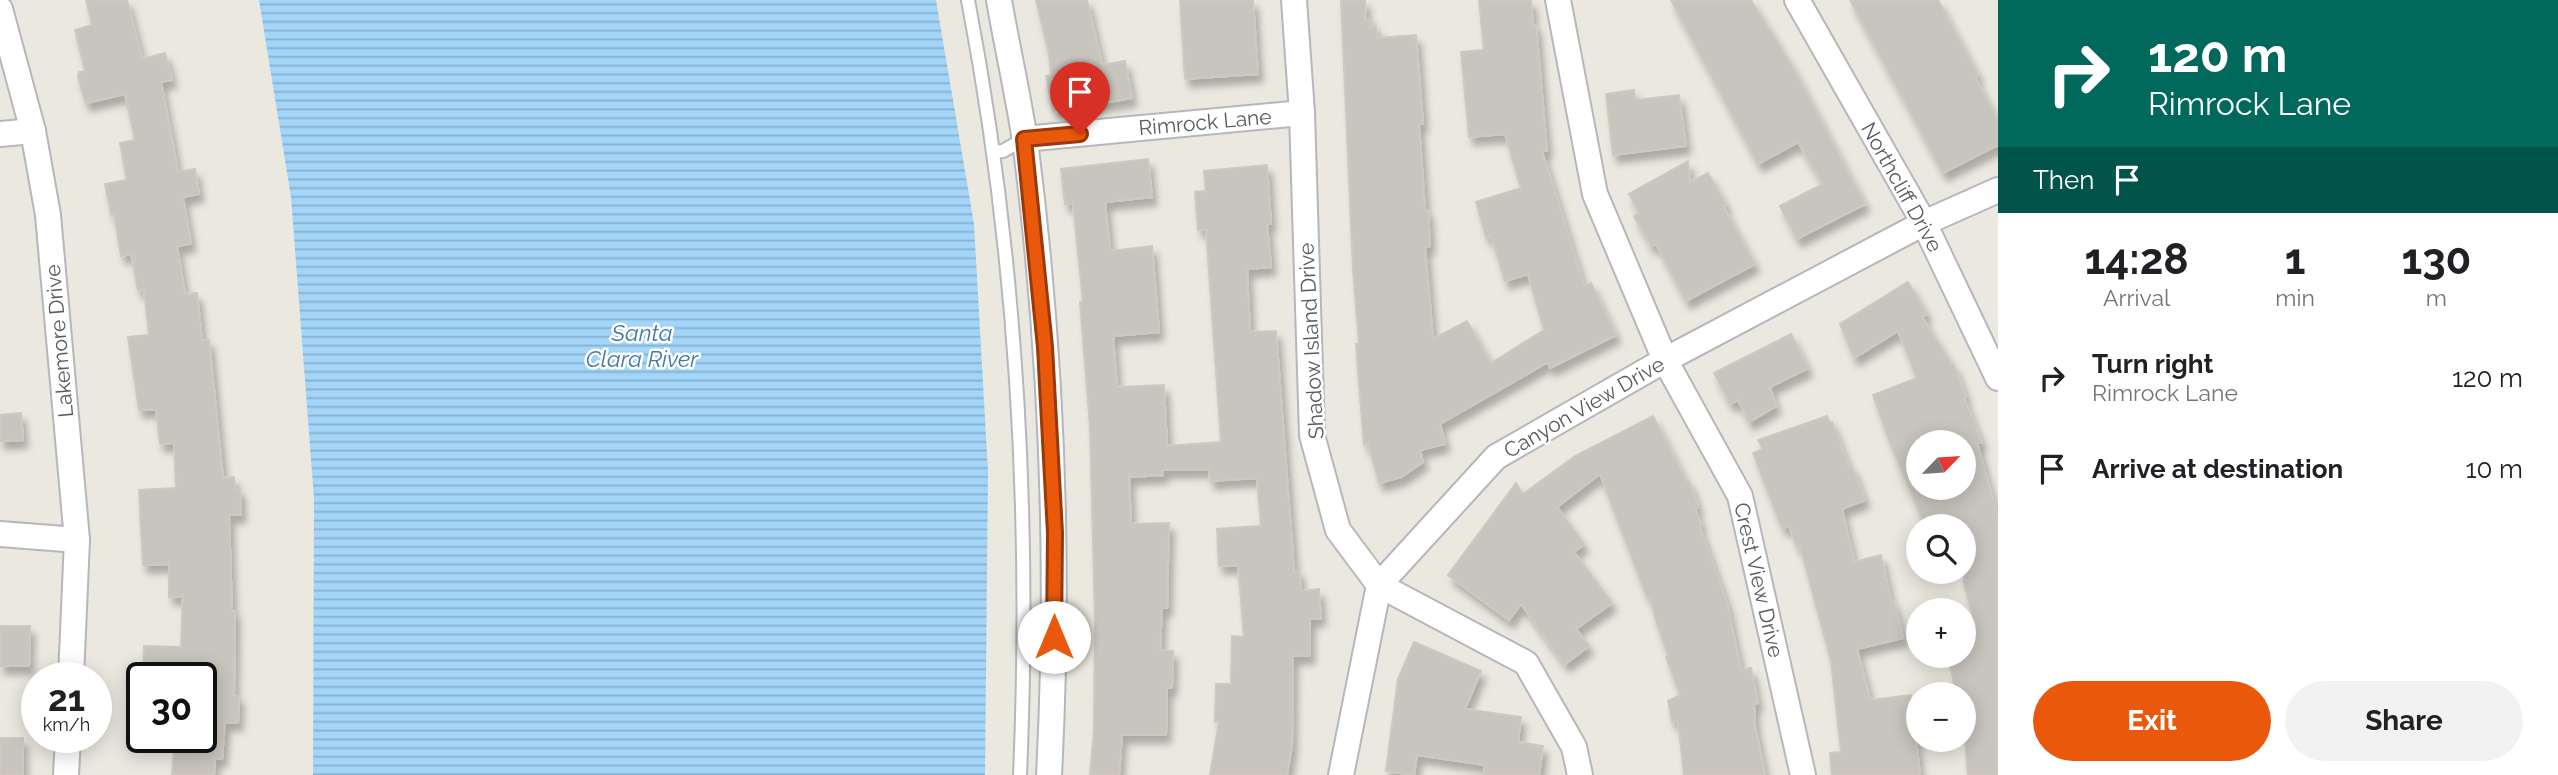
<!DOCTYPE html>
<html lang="en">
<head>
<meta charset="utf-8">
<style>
	:root { --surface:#fff; --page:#f2f2f2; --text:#202124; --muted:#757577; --accent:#ea580c }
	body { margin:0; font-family:Raleway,sans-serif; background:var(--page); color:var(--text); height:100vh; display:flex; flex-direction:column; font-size:26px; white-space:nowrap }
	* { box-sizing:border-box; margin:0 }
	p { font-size:23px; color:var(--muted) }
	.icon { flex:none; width:38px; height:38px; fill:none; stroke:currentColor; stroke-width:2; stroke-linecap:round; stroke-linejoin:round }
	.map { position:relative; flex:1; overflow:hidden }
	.sheet { display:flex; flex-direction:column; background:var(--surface); width:560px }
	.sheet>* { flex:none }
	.hud { background:#00695c; color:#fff; overflow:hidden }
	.needle { width:46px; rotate:65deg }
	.tools { position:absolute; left:1906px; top:430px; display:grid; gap:14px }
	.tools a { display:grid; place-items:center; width:70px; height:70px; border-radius:50%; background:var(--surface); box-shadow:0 4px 18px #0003; font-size:35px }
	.speed { position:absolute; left:21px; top:662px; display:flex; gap:14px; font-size:35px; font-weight:700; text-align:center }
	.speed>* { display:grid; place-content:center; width:91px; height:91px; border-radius:50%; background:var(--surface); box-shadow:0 4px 18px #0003; line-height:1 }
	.speed small { font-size:18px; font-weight:400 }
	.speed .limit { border:4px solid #111; border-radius:10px; background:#fff; color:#111 }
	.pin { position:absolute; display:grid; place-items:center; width:60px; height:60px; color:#fff; margin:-72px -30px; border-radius:50% 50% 50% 0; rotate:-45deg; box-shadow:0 0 7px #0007 }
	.pin .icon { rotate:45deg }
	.me { position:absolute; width:77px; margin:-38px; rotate:0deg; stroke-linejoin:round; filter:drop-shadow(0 0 5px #0008) }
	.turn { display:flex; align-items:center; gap:24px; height:147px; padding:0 35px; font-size:32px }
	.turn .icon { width:91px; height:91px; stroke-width:2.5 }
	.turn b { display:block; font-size:49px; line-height:60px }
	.then { display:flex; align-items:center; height:66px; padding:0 35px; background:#0003; gap:14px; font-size:26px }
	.eta { display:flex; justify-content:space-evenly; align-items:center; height:119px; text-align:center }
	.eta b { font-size:42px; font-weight:700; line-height:49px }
	.action { display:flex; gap:14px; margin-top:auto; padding:14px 35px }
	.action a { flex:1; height:80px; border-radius:42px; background:var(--accent); color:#fff; font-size:28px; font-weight:700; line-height:80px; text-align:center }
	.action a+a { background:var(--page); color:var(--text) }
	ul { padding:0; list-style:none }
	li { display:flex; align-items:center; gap:21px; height:91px; padding:0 35px }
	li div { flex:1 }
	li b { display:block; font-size:26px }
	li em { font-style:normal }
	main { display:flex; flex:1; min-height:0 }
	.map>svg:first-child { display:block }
	.water { fill:url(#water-rules) }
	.building { fill:#c8c4be; stroke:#cec9be; stroke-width:2; fill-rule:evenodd; filter:url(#shadow) }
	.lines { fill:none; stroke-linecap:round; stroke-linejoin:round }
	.service-casing { stroke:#b5b7bc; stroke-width:16 }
	.minor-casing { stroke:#b5b7bc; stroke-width:28 }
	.service { stroke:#fff; stroke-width:12 }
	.minor { stroke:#fff; stroke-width:24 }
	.route-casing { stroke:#983908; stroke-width:18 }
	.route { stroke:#ea580c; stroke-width:12 }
	.labels { text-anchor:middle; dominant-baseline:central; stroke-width:5; stroke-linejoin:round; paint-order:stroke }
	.street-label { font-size:21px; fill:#585c5f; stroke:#fff }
	.water-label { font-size:23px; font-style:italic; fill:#4277a7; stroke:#fff }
</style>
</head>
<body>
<main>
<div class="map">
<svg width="1998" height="775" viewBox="0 0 1998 775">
	<defs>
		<pattern id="water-rules" width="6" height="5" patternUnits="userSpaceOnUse" patternTransform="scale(1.75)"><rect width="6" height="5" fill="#a2d5f8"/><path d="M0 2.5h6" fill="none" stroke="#87b0cc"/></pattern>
		<filter id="shadow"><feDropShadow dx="4.5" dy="8" stdDeviation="3.5" flood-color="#0004"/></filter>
	</defs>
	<rect width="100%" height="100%" fill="#eae8df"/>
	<path class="water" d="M259 0H936L974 224 988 472 985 775H313L314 498 291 197Z"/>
	<g class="building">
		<path d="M86 0H127L142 59 165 53 172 80 161 82 178 172 195 169 199 194 183 197 191 244 177 246 185 294 197 293 202 341 209 340 223 478 234 477 235 489H240L241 515H229L232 611H235L234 696H239L238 723 225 722 222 759 215 758 214 775H172L175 737H201V677H143L144 646 181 647 183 596 169 597V564L143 565 139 490 176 488 174 443 160 444 156 409 139 410 128 337 149 335 144 289 138 290 131 254 121 256 114 214H111L105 184 127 180 120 143 135 140 125 94 86 103 84 98 78 77 79 72 85 71 75 30 92 25Z"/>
		<path d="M1036 0H1087L1102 65 1125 61 1132 98 1053 112 1046 76 1051 75 1049 54Z"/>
		<path d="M1180 0H1253L1258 74 1185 79Z"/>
		<path d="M1341 0H1365L1366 19H1371V27L1376 26 1377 38 1416 35 1423 124H1419L1425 210H1428L1430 246 1425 247 1433 339 1467 321 1491 363 1544 330 1528 274 1505 281 1491 236 1486 237 1476 202 1521 188 1505 134 1469 137 1461 52 1484 50 1479 0H1531L1533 26 1536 25 1547 151H1542L1584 286 1591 283 1616 335 1550 368 1548 362 1440 424 1445 444 1420 450 1423 462 1401 477 1379 483 1368 443 1364 444 1359 385 1356 344H1359L1353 269Z"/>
		<path d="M1671 0H1751L1793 68 1865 204 1797 239 1780 206 1823 184 1798 142 1758 164Z"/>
		<path d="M1850 0H1938L1978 75 1975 77 1998 121V145L1943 173Z"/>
		<path d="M1634 90 1635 100 1679 95 1686 146 1613 155 1606 94Z"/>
		<path d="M1148 159 1152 197 1105 202 1110 251 1152 246 1159 332 1113 336 1117 387 1164 385 1167 446 1221 442 1206 229 1198 230 1195 192 1206 191 1204 171 1267 165 1271 224H1267L1271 267 1247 269 1250 332 1276 331 1294 571H1299L1301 591 1319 589 1321 618 1310 619V656H1293L1292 745 1287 775H1210L1219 721H1215L1216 684H1231L1232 636 1244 637 1238 565 1219 566 1217 529 1261 526 1257 478 1210 481 1209 469 1163 470V475L1129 477 1131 524 1169 523 1167 608H1162L1160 650 1173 651 1172 688H1167L1166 735H1122L1119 775H1090L1094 730 1095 620 1090 426 1080 302H1083L1073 204H1065L1061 169Z"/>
		<path d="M1688 161 1690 182 1708 173 1726 205 1723 206 1755 264 1686 301 1656 244 1651 246 1634 216 1639 213 1629 194Z"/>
		<path d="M1908 282 1927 314 1922 317 1952 365H1954L1966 397 1964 398 1982 443H1977L1998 518V775H1968L1964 727V695H1956L1949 656H1964V629L1976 627 1964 584V527H1927L1926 523H1924L1889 440 1873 395 1917 378 1898 331 1854 358 1840 324ZM1918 443H1964V488H1918Z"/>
		<path d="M1791 334 1808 368 1770 387 1776 406 1749 422 1738 400 1730 404 1714 373Z"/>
		<path d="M21 413 23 440 0 441V415Z"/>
		<path d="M1653 416 1687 482 1689 481 1698 507 1695 508 1701 525H1699L1727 604 1741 670 1751 668 1758 703 1754 704 1755 726 1765 775H1684L1678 721 1672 722 1668 701 1680 695 1666 657 1668 655 1656 621 1650 596 1647 597 1600 474 1557 507 1584 544 1574 552 1612 603 1576 629 1589 646 1565 664 1521 604 1509 620 1448 575 1516 483 1523 494 1575 456Z"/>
		<path d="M1827 416 1830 423 1832 422 1849 467 1852 466 1865 500 1842 509 1854 562 1881 555 1891 601H1894L1903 638 1857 649 1870 700 1911 695 1920 775H1832L1830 753 1841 752 1831 661 1800 546 1797 547 1789 526 1782 528 1753 453 1763 449 1758 440Z"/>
		<path d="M0 626H30L29 666H0Z"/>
		<path d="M1414 642 1481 671 1465 709 1521 717 1518 742 1543 746 1539 775H1484L1485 765 1417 755 1414 775 1386 771 1398 679Z"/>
		<rect x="0" y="738" width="23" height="37"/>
	</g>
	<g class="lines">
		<defs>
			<g id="service">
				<path d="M968 0C1017 256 1031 515 1020 775"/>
				<path d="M994 152 1003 151 1024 139"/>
			</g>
			<g id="minor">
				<path d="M999 0C1007 47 1018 94 1025 141 1052 351 1060 563 1049 775"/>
				<path d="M1294 0 1302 113 1312 435 1338 530 1379 585 1526 663 1574 747 1580 775"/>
				<path d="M1558 0 1595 194 1665 360 1740 496 1803 775"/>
				<path d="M1797 0 1924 223 1998 378"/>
				<path d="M0 9 33 131 48 215 77 540 71 677"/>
				<path d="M0 134 33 131"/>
				<path d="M1024 139 1302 113"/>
				<path d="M0 534 77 540"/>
				<path d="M66 775 68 737"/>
				<path d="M1341 775 1379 585 1496 457 1665 360 1924 223 1998 190"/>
			</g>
		</defs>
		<use href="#service" class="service-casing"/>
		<use href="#minor" class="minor-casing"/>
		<use href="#service" class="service"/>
		<use href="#minor" class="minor"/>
	</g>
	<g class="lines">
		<defs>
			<path id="route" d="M1054 637 1055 533 1045 347 1024 139 1080 134"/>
		</defs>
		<use href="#route" class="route-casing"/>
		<use href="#route" class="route"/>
	</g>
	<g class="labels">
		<g class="street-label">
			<text transform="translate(1205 122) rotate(-5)">Rimrock Lane</text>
			<text transform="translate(1902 187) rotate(61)">Northcliff Drive</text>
			<text transform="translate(59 341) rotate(-95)">Lakemore Drive</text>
			<text transform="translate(1311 341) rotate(-93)">Shadow Island Drive</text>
			<text transform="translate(1584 407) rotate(-30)">Canyon View Drive</text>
			<text transform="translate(1759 580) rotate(77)">Crest View Drive</text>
		</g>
		<g class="water-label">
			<text x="642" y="332">Santa<tspan x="642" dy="26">Clara River</tspan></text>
		</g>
	</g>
</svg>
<div class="tools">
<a><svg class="needle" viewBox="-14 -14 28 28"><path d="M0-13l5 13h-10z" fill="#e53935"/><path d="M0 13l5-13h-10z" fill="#757577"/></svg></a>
<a><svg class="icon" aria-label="search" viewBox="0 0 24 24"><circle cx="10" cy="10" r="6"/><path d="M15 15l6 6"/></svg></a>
<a>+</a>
<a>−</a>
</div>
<div class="speed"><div>21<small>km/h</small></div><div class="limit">30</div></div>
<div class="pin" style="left:1080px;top:134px;background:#d93025"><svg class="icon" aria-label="arrive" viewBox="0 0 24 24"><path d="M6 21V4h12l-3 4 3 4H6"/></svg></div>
<svg class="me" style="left:1054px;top:637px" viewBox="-20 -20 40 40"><circle r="19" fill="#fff"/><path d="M0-13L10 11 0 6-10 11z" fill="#ea580c"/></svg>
</div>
<section class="sheet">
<div class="hud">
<div class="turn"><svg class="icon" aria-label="right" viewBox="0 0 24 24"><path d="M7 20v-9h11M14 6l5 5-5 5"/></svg><div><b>120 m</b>Rimrock Lane</div></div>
<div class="then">Then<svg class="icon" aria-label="arrive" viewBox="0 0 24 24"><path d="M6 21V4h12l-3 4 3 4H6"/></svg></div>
</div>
<div class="eta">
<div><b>14:28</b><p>Arrival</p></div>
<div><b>1</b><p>min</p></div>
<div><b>130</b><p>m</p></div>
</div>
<ul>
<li><svg class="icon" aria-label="right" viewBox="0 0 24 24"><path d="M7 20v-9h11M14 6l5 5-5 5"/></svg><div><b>Turn right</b><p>Rimrock Lane</p></div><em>120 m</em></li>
<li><svg class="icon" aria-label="arrive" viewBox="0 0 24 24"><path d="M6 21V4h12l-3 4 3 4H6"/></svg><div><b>Arrive at destination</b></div><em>10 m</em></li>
</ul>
<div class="action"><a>Exit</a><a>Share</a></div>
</section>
</main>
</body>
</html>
